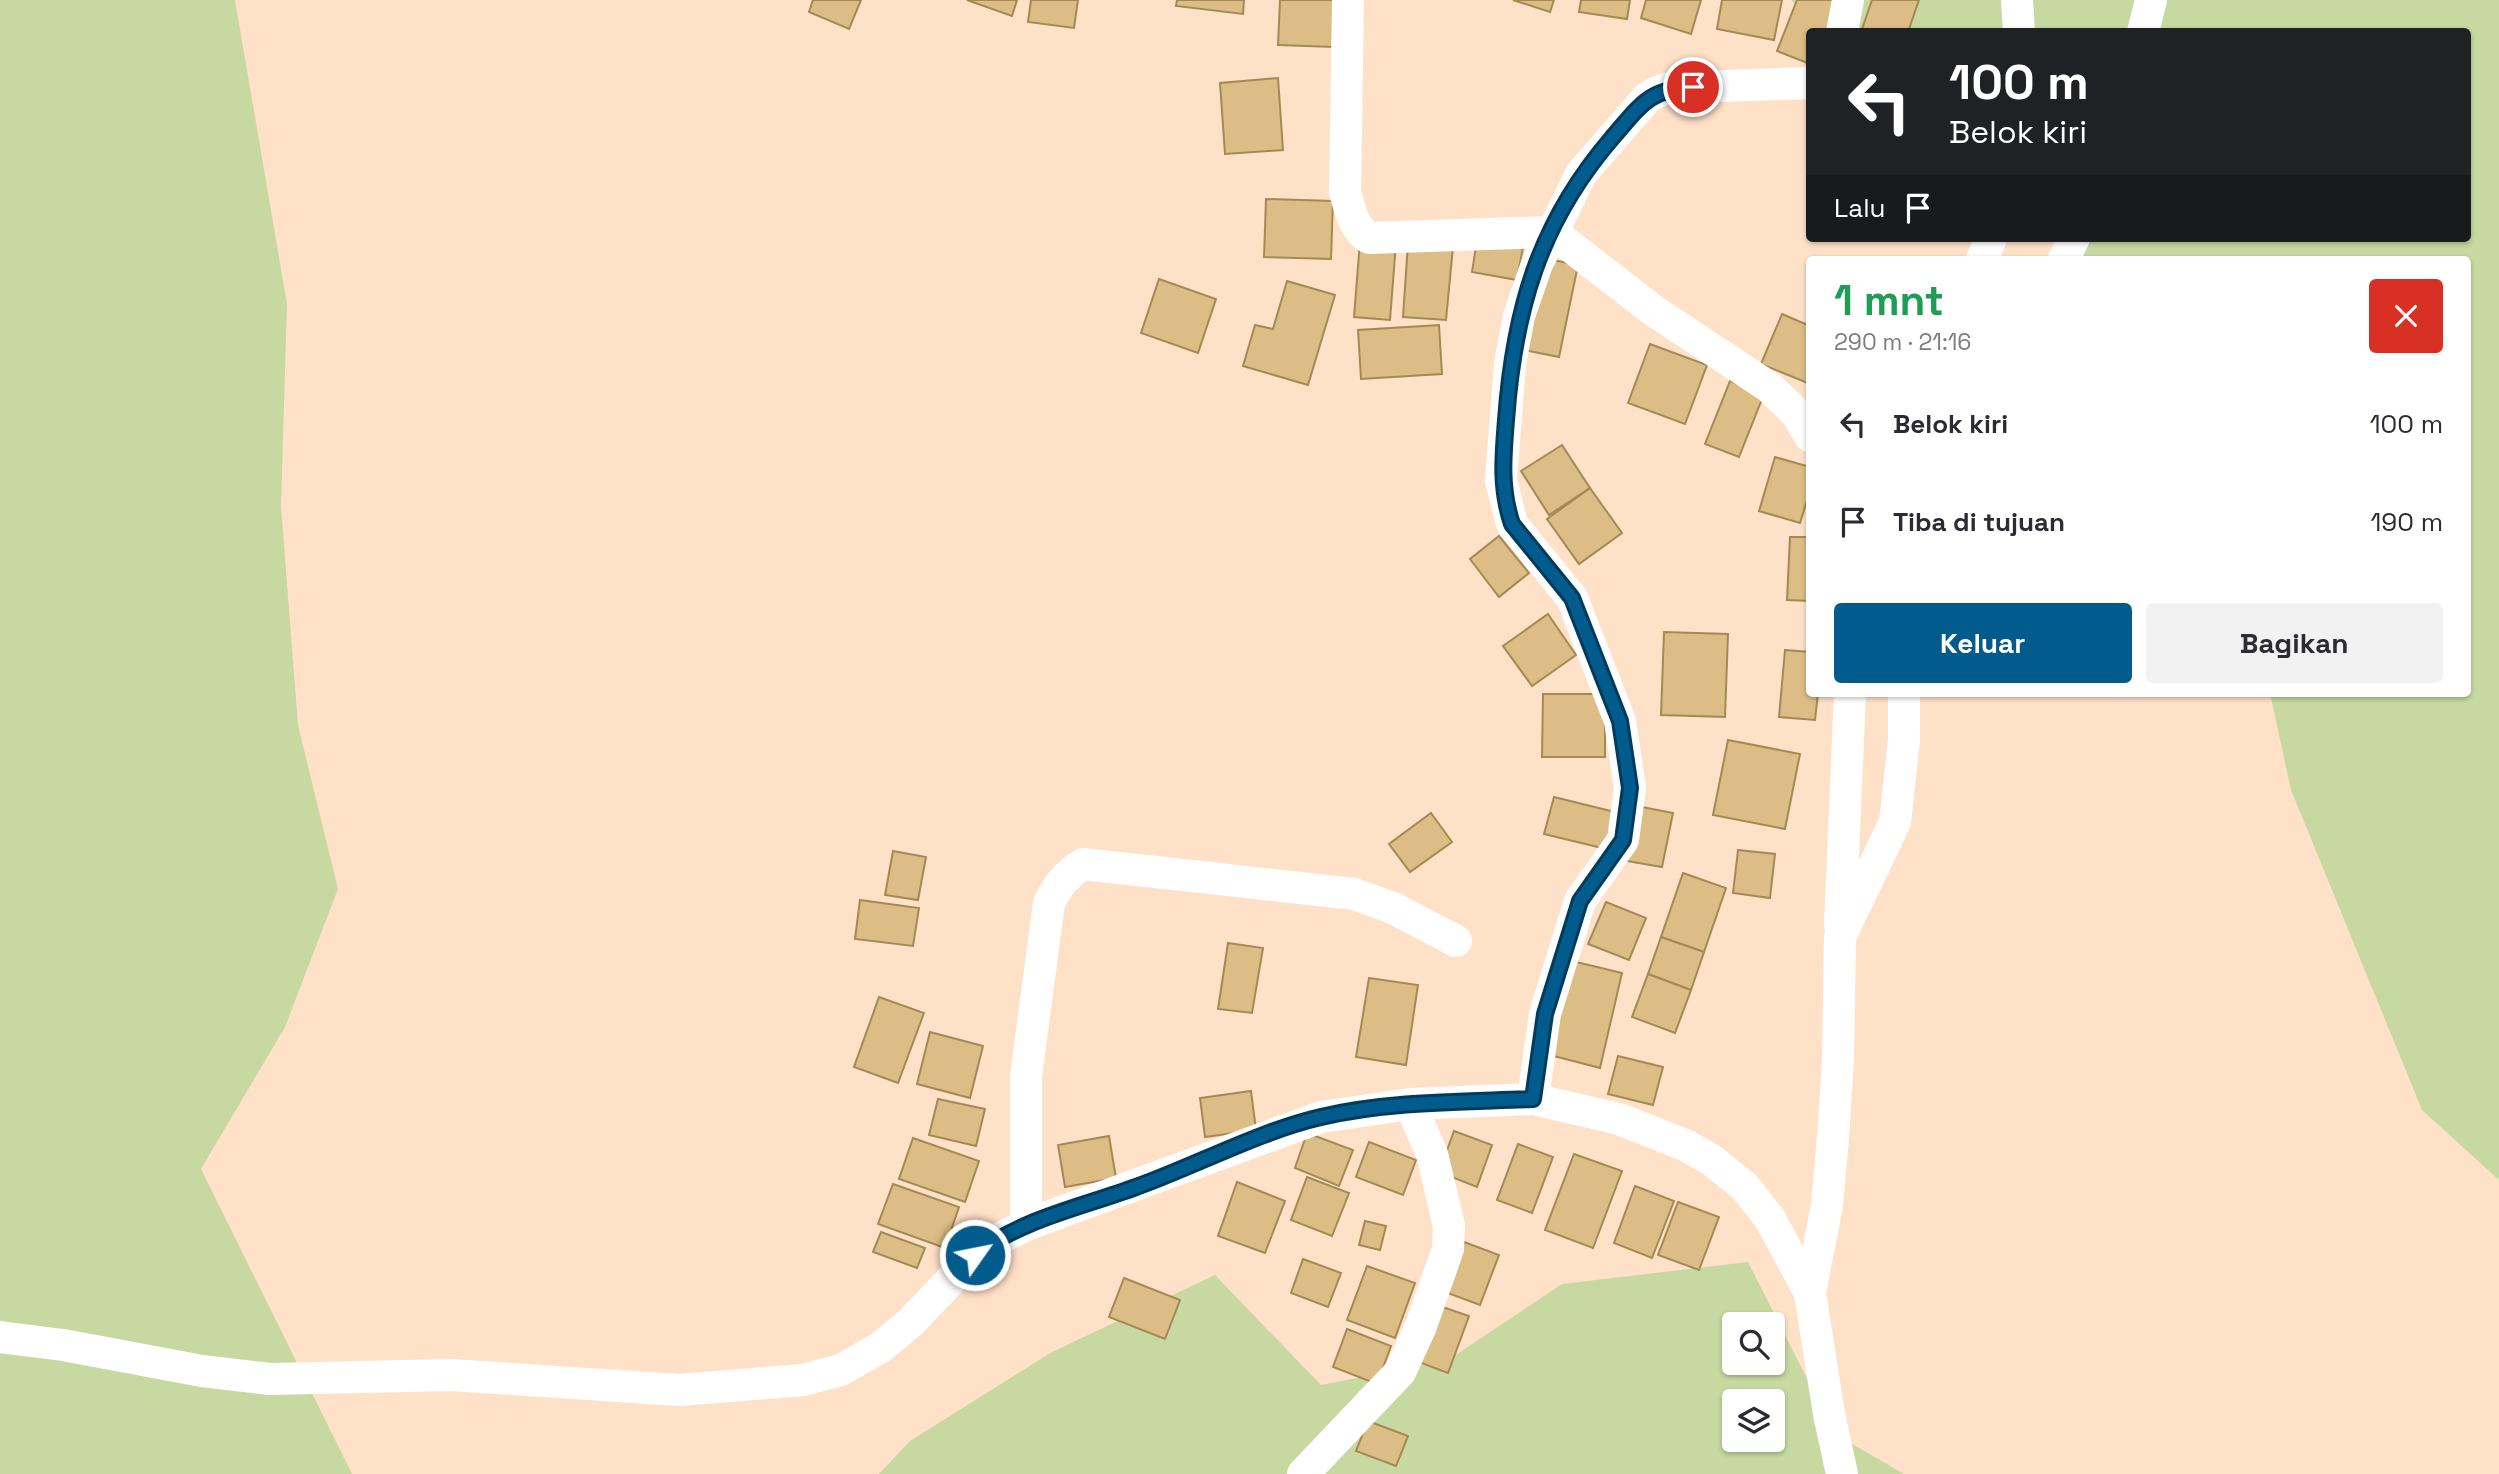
<!DOCTYPE html>
<html lang="id">
<head>
<meta charset="utf-8">
<style>
	:root { --surface:#fff; --page:#f2f2f3; --text:#2b2b33; --muted:#7c7c81; --accent:#015b8c }
	body { margin:0; font-family:"Space Grotesk",sans-serif; background:var(--page); color:var(--text); height:100vh; display:flex; flex-direction:column; font-size:26px; white-space:nowrap }
	* { box-sizing:border-box; margin:0 }
	p { font-size:23px; color:var(--muted) }
	.icon { flex:none; width:38px; height:38px; fill:none; stroke:currentColor; stroke-width:2; stroke-linecap:round; stroke-linejoin:round }
	.map { position:relative; flex:1; overflow:hidden }
	.panel { position:absolute; left:1806px; top:256px; width:665px; height:441px; display:flex; flex-direction:column; background:var(--surface); border-radius:7px; box-shadow:0 2px 5px #0004 }
	.panel>* { flex:none }
	.top-card { position:absolute; left:1806px; top:28px; width:665px; height:214px; border-radius:7px; box-shadow:0 2px 5px #0004; background:#202124; color:#fff; overflow:hidden }
	.buttons { position:absolute; left:1722px; top:1312px; display:grid; gap:14px }
	.buttons a { display:grid; place-items:center; width:63px; height:63px; border-radius:7px; background:var(--surface); box-shadow:0 2px 5px #0004; font-size:35px }
	.pin { position:absolute; display:grid; place-items:center; width:60px; height:60px; color:#fff; margin:-30px; border:4px solid #fff; border-radius:50%; box-shadow:0 2px 7px #0007 }
	.me { position:absolute; width:77px; margin:-38px; rotate:57deg; stroke-linejoin:round; filter:drop-shadow(0 0 5px #0008) }
	.turn { display:flex; align-items:center; gap:24px; height:147px; padding:0 28px; font-size:32px }
	.turn .icon { width:91px; height:91px; stroke-width:2.5 }
	.turn b { display:block; font-size:49px; line-height:60px }
	.then { display:flex; align-items:center; height:66px; padding:0 28px; background:#0003; gap:14px; font-size:26px }
	.round { display:grid; place-items:center; flex:none; width:74px; height:74px; border-radius:7px; background:var(--page) }
	.overview { display:flex; align-items:center; justify-content:space-between; height:119px; padding:0 28px }
	h1 { font-size:42px; font-weight:700; line-height:52px; color:#1e9e55 }
	.button { display:flex; gap:14px; margin-top:auto; padding:14px 28px }
	.button a { flex:1; height:80px; border-radius:7px; background:var(--accent); color:#fff; font-size:28px; font-weight:700; line-height:80px; text-align:center }
	.button a+a { background:var(--page); color:var(--text) }
	ul { padding:0; list-style:none }
	li { display:flex; align-items:center; gap:21px; height:98px; padding:0 28px }
	li div { flex:1 }
	li b { display:block; font-size:26px }
	li em { font-style:normal }
	.map>svg:first-child { display:block }
	.green { fill:#c7d9a1; fill-rule:evenodd }
	.building { fill:#dbbd85; stroke:#a58955; stroke-width:2 }
	.lines { fill:none; stroke-linecap:round; stroke-linejoin:round }
	.street { stroke:#fff; stroke-width:32 }
	.route-casing { stroke:#013b5b; stroke-width:18 }
	.route { stroke:#015b8c; stroke-width:12 }
</style>
</head>
<body>
<div class="map">
<svg width="2499" height="1474" viewBox="0 0 2499 1474">
	<rect width="100%" height="100%" fill="#ffe1c8"/>
	<g class="green">
		<path d="M0 0H235L287 304 281 506 298 725 338 889 285 1027 201 1169 352 1474H0Z"/>
		<path d="M1791 0H2499V1180L2422 1110 2291 790 2270 693H2468V259H2083L2059 238H2468V32H1826Z"/>
		<path d="M1748 1262 1835 1434 1904 1474H879L910 1441 1052 1352 1215 1275 1321 1385 1448 1360 1562 1284ZM1734 1325H1773V1363H1734ZM1734 1402H1773V1440H1734Z"/>
	</g>
	<g class="building">
		<path d="M813 0H861L849 29 809 12Z"/>
		<path d="M967 0H1017L1012 16Z"/>
		<path d="M1031 0H1078L1074 28 1028 22Z"/>
		<path d="M1177 0H1244L1243 14 1176 6Z"/>
		<path d="M1280 0H1336L1334 47 1278 45Z"/>
		<path d="M1513 0H1554L1550 12Z"/>
		<path d="M1581 0H1630L1627 19 1579 12Z"/>
		<path d="M1646 0H1701L1691 34 1641 18Z"/>
		<path d="M1722 0H1782L1774 40 1717 29Z"/>
		<path d="M1797 0H1833L1832 32H1810V64L1777 51Z"/>
		<path d="M1872 0H1919L1908 32H1861Z"/>
		<path d="M1278 78 1283 150 1225 154 1220 83Z"/>
		<path d="M1266 199 1333 201 1331 259 1264 257Z"/>
		<path d="M1477 240 1523 247 1517 280 1472 272Z"/>
		<path d="M1360 241 1396 243 1390 320 1354 317Z"/>
		<path d="M1408 243 1453 247 1446 320 1403 317Z"/>
		<path d="M1543 258 1578 265 1559 357 1524 350Z"/>
		<path d="M1159 279 1216 299 1198 353 1141 333Z"/>
		<path d="M1287 281 1335 295 1308 385 1243 366 1255 325 1273 329Z"/>
		<path d="M1782 314 1810 326V384L1761 364Z"/>
		<path d="M1439 325 1442 374 1361 379 1358 330Z"/>
		<path d="M1650 344 1707 365 1685 424 1628 403Z"/>
		<path d="M1730 381 1764 394 1739 457 1705 444Z"/>
		<path d="M1562 445 1590 488 1549 515 1521 471Z"/>
		<path d="M1775 457 1810 467V491L1800 523 1759 511Z"/>
		<path d="M1590 488 1622 533 1579 564 1547 519Z"/>
		<path d="M1499 536 1529 573 1499 597 1470 559Z"/>
		<path d="M1790 537H1810V601L1787 600Z"/>
		<path d="M1548 614 1576 655 1532 686 1503 646Z"/>
		<path d="M1664 632 1728 634 1725 717 1661 715Z"/>
		<path d="M1785 650 1810 652V693H1818L1815 720 1779 717Z"/>
		<path d="M1543 694H1605V757H1542Z"/>
		<path d="M1728 740 1800 754 1785 829 1713 815Z"/>
		<path d="M1554 797 1615 812 1606 849 1544 834Z"/>
		<path d="M1637 806 1673 813 1662 867 1627 861Z"/>
		<path d="M1431 813 1452 842 1410 872 1389 844Z"/>
		<path d="M1738 850 1775 854 1770 898 1733 893Z"/>
		<path d="M893 851 926 857 918 900 885 895Z"/>
		<path d="M1683 873 1726 888 1704 952 1661 937Z"/>
		<path d="M860 900 919 908 913 946 855 939Z"/>
		<path d="M1606 902 1646 918 1629 960 1588 944Z"/>
		<path d="M1661 937 1704 952 1691 990 1648 974Z"/>
		<path d="M1228 943 1263 948 1252 1013 1218 1009Z"/>
		<path d="M1572 961 1622 973 1600 1068 1550 1055Z"/>
		<path d="M1648 974 1691 990 1675 1033 1632 1017Z"/>
		<path d="M1369 978 1418 985 1406 1065 1356 1057Z"/>
		<path d="M879 997 924 1013 898 1083 854 1067Z"/>
		<path d="M930 1032 983 1046 970 1098 917 1084Z"/>
		<path d="M1618 1056 1663 1067 1653 1105 1608 1094Z"/>
		<path d="M1251 1091 1256 1130 1205 1137 1200 1098Z"/>
		<path d="M938 1099 985 1109 976 1146 929 1135Z"/>
		<path d="M1454 1131 1492 1145 1477 1187 1439 1172Z"/>
		<path d="M1307 1133 1353 1150 1339 1186 1295 1168Z"/>
		<path d="M1109 1136 1116 1178 1065 1187 1058 1145Z"/>
		<path d="M913 1138 979 1161 965 1202 899 1179Z"/>
		<path d="M1369 1142 1416 1160 1403 1195 1356 1177Z"/>
		<path d="M1518 1144 1553 1157 1532 1213 1497 1200Z"/>
		<path d="M1574 1154 1622 1171 1593 1248 1545 1230Z"/>
		<path d="M1307 1177 1349 1193 1332 1236 1291 1220Z"/>
		<path d="M1237 1182 1285 1201 1265 1253 1218 1236Z"/>
		<path d="M893 1184 959 1207 945 1248 878 1224Z"/>
		<path d="M1635 1186 1674 1201 1652 1258 1614 1243Z"/>
		<path d="M1678 1202 1719 1217 1699 1270 1658 1255Z"/>
		<path d="M1365 1221 1386 1226 1380 1250 1359 1245Z"/>
		<path d="M881 1232 925 1248 917 1268 873 1252Z"/>
		<path d="M1464 1242 1499 1255 1480 1305 1445 1292Z"/>
		<path d="M1303 1259 1341 1273 1328 1307 1291 1293Z"/>
		<path d="M1367 1266 1415 1283 1395 1338 1347 1320Z"/>
		<path d="M1124 1278 1180 1300 1165 1339 1109 1317Z"/>
		<path d="M1437 1305 1469 1316 1448 1373 1416 1361Z"/>
		<path d="M1347 1329 1391 1346 1377 1384 1333 1367Z"/>
		<path d="M1368 1421 1408 1436 1396 1466 1356 1451Z"/>
	</g>
	<g class="lines">
		<g class="street">
			<path d="M1348 0 1345 192C1350 209 1353 228 1369 238L1552 232 1654 311 1769 387 1797 414 1810 436"/>
			<path d="M2017 0 2019 32"/>
			<path d="M1842 32 1848 0"/>
			<path d="M2143 32 2151 0"/>
			<path d="M1982 259 1991 238"/>
			<path d="M2064 259 2074 238"/>
			<path d="M1840 925 1850 693"/>
			<path d="M1533 1099 1545 1014 1580 901 1623 840 1630 788 1620 721 1572 598 1512 524 1501 480 1510 364 1519 316 1537 264 1581 174 1647 98 1657 92 1669 88 1810 83"/>
			<path d="M1026 1225V1076L1049 903C1058 885 1066 875 1083 864L1354 894 1393 908 1456 941"/>
			<path d="M1810 1293 1827 1205 1833 1137 1838 1059 1840 937 1895 822 1904 740V693"/>
			<path d="M0 1337 63 1345 202 1371 270 1379 451 1375 680 1390 803 1380 841 1370 881 1347 910 1323 975 1255 989 1244 1026 1225 1321 1117 1410 1104 1533 1099 1619 1119 1685 1145 1713 1161 1745 1187 1770 1219 1810 1293 1829 1414 1842 1474"/>
			<path d="M1303 1474 1400 1372 1421 1326 1448 1249 1449 1226 1432 1154 1410 1104"/>
		</g>
	</g>
	<g class="lines">
		<defs>
			<path id="route" d="M975 1255C1021 1219 1082 1207 1136 1187 1195 1166 1260 1131 1321 1117 1390 1101 1463 1102 1533 1099L1545 1014 1580 901 1623 840 1630 788 1620 721 1572 598 1512 524C1500 488 1503 457 1506 420 1514 310 1539 223 1612 138 1640 106 1648 89 1693 87"/>
		</defs>
		<use href="#route" class="route-casing"/>
		<use href="#route" class="route"/>
	</g>
</svg>
<div class="buttons">
<a><svg class="icon" aria-label="search" viewBox="0 0 24 24"><circle cx="10" cy="10" r="6"/><path d="M15 15l6 6"/></svg></a>
<a><svg class="icon" aria-label="layers" viewBox="0 0 24 24"><path d="M12 4l9 5-9 5-9-5zM3 14l9 5 9-5"/></svg></a>
</div>
<div class="pin" style="left:1693px;top:87px;background:#d93025"><svg class="icon" aria-label="arrive" viewBox="0 0 24 24"><path d="M6 21V4h12l-3 4 3 4H6"/></svg></div>
<svg class="me" style="left:975px;top:1255px" viewBox="-20 -20 40 40"><circle r="17" fill="#015b8c" stroke="#fff" stroke-width="3"/><path d="M0-11L8 9 0 5-8 9z" fill="#fff"/></svg>
<div class="top-card">
<div class="turn"><svg class="icon" aria-label="left" viewBox="0 0 24 24"><path d="M17 20v-9H6M10 6l-5 5 5 5"/></svg><div><b>100 m</b>Belok kiri</div></div>
<div class="then">Lalu<svg class="icon" aria-label="arrive" viewBox="0 0 24 24"><path d="M6 21V4h12l-3 4 3 4H6"/></svg></div>
</div>
<section class="panel">
<div class="overview"><div><h1>1 mnt</h1><p>290 m · 21:16</p></div><a class="round" style="background:#d93025;color:#fff"><svg class="icon" aria-label="close" viewBox="0 0 24 24"><path d="M6 6l12 12M18 6L6 18"/></svg></a></div>
<ul>
<li><svg class="icon" aria-label="left" viewBox="0 0 24 24"><path d="M17 20v-9H6M10 6l-5 5 5 5"/></svg><div><b>Belok kiri</b></div><em>100 m</em></li>
<li><svg class="icon" aria-label="arrive" viewBox="0 0 24 24"><path d="M6 21V4h12l-3 4 3 4H6"/></svg><div><b>Tiba di tujuan</b></div><em>190 m</em></li>
</ul>
<div class="button"><a>Keluar</a><a>Bagikan</a></div>
</section>
</div>
</body>
</html>
